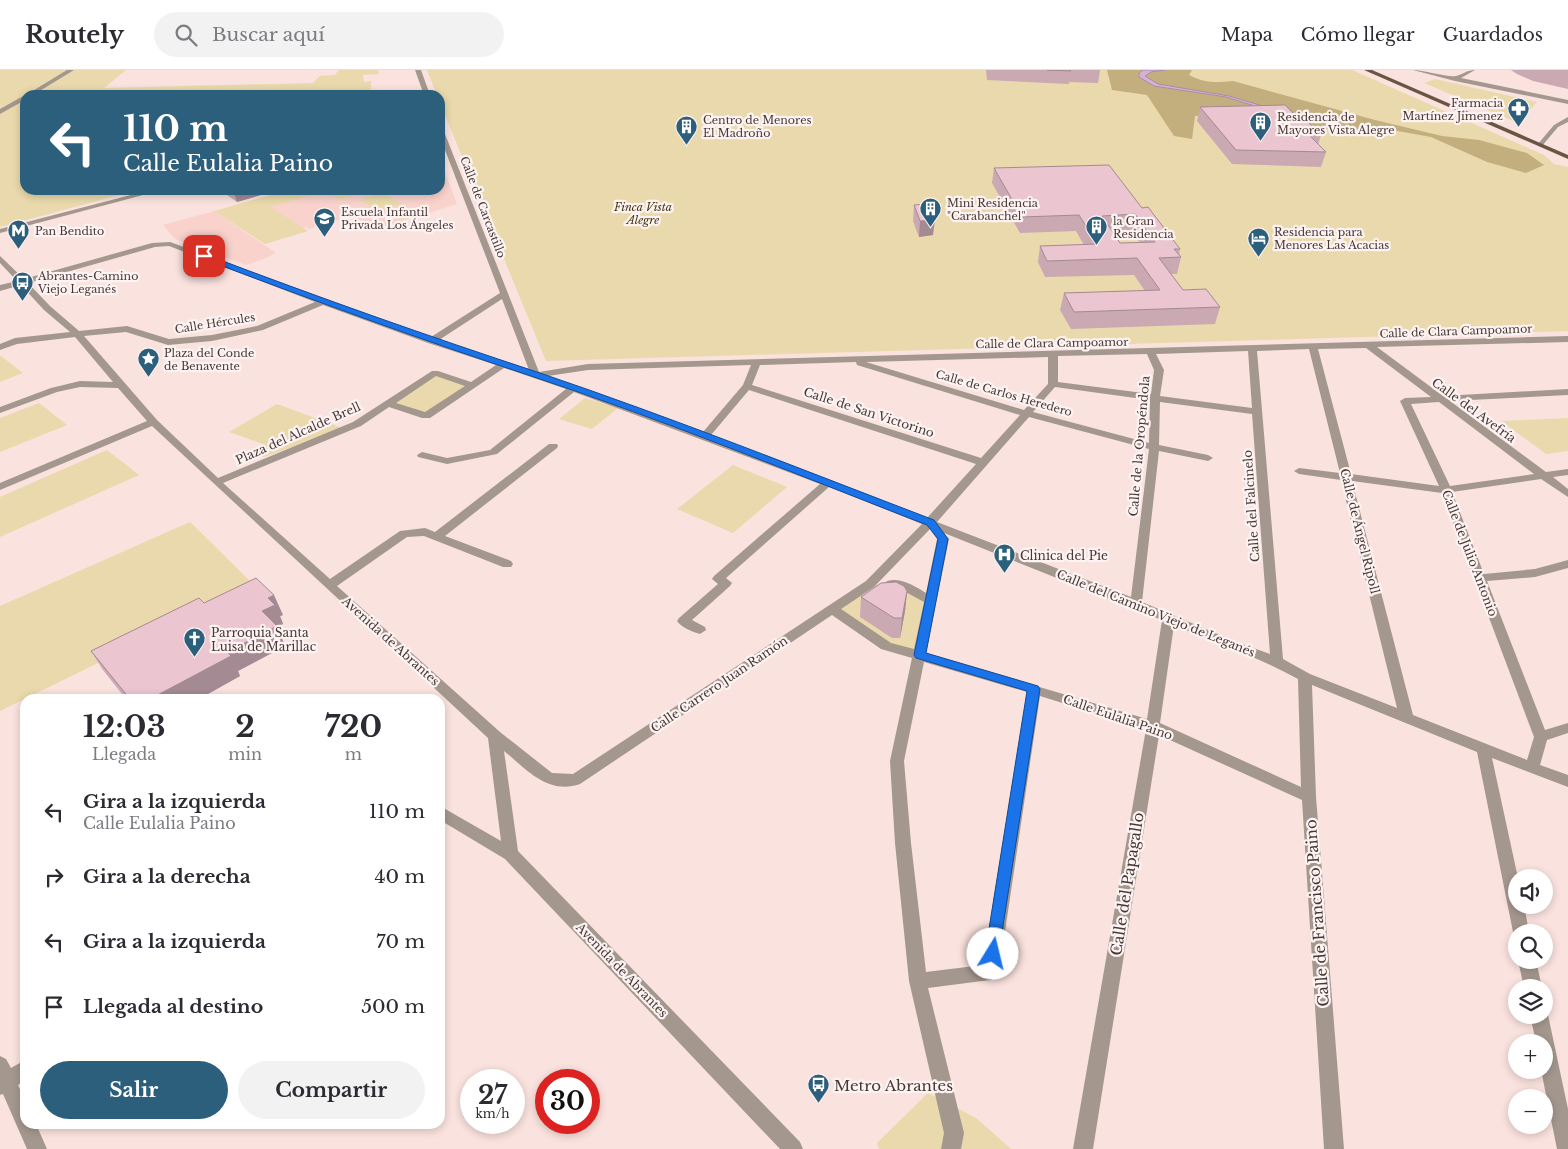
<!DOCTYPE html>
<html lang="es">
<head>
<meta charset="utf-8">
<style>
	:root { --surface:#fff; --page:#f2f2f3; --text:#2b2b33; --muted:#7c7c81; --line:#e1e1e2; --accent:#2c5f7c }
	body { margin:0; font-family:"Libre Baskerville",serif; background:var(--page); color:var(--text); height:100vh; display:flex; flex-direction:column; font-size:19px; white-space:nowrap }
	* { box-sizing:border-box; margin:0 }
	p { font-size:16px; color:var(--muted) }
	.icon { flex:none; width:28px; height:28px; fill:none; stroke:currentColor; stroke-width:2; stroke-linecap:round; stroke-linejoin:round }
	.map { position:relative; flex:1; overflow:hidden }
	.side { position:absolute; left:20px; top:624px; width:425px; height:435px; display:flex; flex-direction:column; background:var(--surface); border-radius:15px; box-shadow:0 2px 8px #0003 }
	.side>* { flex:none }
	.guide { position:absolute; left:20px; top:20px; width:425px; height:105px; border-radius:15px; box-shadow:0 2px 8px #0003; background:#2c5f7c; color:#fff; overflow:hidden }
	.fabs { position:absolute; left:1508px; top:799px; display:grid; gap:10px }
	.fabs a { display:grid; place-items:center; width:45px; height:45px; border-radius:50%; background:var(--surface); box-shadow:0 2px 8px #0003; font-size:25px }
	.speed { position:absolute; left:460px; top:999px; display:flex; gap:10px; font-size:25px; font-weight:700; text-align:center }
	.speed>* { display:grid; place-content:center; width:65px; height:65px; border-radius:50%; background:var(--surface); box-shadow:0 2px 8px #0003; line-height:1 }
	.speed small { font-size:12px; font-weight:400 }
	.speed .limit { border:8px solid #d22; background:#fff; color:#111 }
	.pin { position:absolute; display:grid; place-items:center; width:42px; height:42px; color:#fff; margin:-21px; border-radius:10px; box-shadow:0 2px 8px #0006 }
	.me { position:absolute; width:55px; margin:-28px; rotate:9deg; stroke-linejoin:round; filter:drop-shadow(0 0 4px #0008) }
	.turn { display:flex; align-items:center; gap:18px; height:105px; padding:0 20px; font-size:22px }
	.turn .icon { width:65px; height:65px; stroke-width:2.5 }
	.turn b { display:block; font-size:35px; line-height:42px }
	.eta { display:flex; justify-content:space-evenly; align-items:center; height:85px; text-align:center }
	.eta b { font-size:30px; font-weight:800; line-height:35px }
	.button { display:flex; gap:10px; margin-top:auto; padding:10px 20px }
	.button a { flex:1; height:58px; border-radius:30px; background:var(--accent); color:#fff; font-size:20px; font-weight:800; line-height:58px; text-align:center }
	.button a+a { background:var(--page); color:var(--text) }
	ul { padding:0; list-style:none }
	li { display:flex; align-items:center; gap:15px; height:65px; padding:0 20px }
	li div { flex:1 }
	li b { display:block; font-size:19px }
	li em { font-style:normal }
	header { display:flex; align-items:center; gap:30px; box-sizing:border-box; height:70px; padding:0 25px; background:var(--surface); border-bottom:1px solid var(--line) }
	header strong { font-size:24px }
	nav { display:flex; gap:28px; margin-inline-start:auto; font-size:18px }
	.search { width:350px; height:45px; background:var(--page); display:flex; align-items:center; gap:12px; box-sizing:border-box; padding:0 18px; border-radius:28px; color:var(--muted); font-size:19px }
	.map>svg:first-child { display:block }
	.built { fill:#f9d2cc }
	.green { fill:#ead9ac }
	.forest { fill:#c2af7d }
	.water { fill:#d8b0d7; stroke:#ac8ca6 }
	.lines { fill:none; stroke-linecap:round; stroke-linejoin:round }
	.minor { fill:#a4978e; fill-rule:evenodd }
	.major { fill:#6a5544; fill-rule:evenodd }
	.wall { fill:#caa9b3; fill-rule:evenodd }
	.shaded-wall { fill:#a48a92 }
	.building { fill:#ebc5d0; stroke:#a48a92; fill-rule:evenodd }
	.route { fill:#1a73e8; stroke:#114b97 }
	.labels { text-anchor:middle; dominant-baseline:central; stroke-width:4.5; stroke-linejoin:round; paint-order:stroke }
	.far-poi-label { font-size:11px; fill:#473835; stroke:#fcf3f2; text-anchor:start }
	.far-street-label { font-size:11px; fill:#473835; stroke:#fcf3f2 }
	.far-park-label { font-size:11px; font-style:italic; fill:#42340a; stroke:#fcf3f2 }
	.street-label { font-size:12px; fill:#473835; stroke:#fcf3f2 }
	.poi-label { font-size:12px; fill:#473835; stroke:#fcf3f2; text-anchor:start }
	.near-street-label { font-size:15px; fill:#473835; stroke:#fcf3f2 }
	.near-poi-label { font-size:15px; fill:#473835; stroke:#fcf3f2; text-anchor:start }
</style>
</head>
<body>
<header>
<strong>Routely</strong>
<div class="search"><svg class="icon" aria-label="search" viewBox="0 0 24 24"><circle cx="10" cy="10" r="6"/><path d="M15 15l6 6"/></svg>Buscar aquí</div>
<nav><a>Mapa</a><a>Cómo llegar</a><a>Guardados</a></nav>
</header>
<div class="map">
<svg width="1568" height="1079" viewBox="0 0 1568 1079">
	<rect width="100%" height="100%" fill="#fae2de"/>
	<g class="built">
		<path d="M444 100 457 134 375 159 352 146 309 159 306 157 302 158 269 137 325 121 340 130 375 120H440V101Z"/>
		<path d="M214 141 276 183 264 189 246 195 175 169 163 155Z"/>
	</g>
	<g class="green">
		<path d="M0 0H126L104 18 313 13 320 6 335 5 339 0H378L379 4 363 5 364 12 371 11V25H25V120H138L0 157Z"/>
		<path d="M427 0H1352L1544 85 1554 94 1568 97V261L546 291 440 33V25H437Z"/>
		<path d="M1435 9 1537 32 1518 53 1424 13Z"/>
		<path d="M288 120H375L340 130 325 121 270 137 308 161 265 174 214 141Z"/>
		<path d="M383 123 402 134 378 141 360 130Z"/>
		<path d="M403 135 419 144 400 150 384 141Z"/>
		<path d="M0 286H1L23 303 0 312Z"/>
		<path d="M435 303 472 315 426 346 388 334Z"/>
		<path d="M585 328 618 338 592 359 559 349Z"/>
		<path d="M39 333 67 355 0 382V348Z"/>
		<path d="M277 334 345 359 264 387 250 383 263 374 229 362Z"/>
		<path d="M1568 348V381L1546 384 1501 351Z"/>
		<path d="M107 380 139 405 0 467V427Z"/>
		<path d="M733 395 787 417 733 463 677 439Z"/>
		<path d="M190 452 255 516 0 641V536Z"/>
		<path d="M870 514 905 516 931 531 920 585 886 576 831 539Z"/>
		<path d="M928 1023 976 1048 1011 1079H879L877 1073Z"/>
	</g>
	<path class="forest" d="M1107 0H1192L1189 5C1203 13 1217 13 1233 11L1375 50 1442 66 1479 70 1527 83 1544 95 1526 103 1487 92 1431 67 1392 60 1323 59 1280 45 1233 43 1195 46 1192 69 1174 66 1147 25 1112 20Z"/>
	<path class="water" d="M1143 0H1165L1151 2 1145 6 1158 14 1229 26 1297 46 1293 48 1226 27 1154 16 1139 7V3Z"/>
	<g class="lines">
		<g class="minor">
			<path d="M67 0H74L33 25H26Z"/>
			<path d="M415 0H421L430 25H424Z"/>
			<path d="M1413 0C1424 0 1449 8 1456 6 1464 4 1467 0 1475 0L1461 8 1568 30V34L1455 11Z"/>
			<path d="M25 25V30L0 44V39Z"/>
			<path d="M1568 47V52L1558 57 1542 76H1538V74L1554 55Z"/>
			<path d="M440 57 443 59 539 302 588 294 1568 266V272L1377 277 1443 326 1568 319V325L1450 331 1546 402 1568 399V405L1553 407 1568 419V427L1541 409 1452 422 1484 504 1535 499 1568 490V498L1535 507 1487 511 1545 660 1568 653V663L1547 670 1540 695 1568 705V717L1492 688 1518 808 1516 835H1524L1529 862H1516V868L1513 862 1477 682 1312 615 1316 727 1344 1079H1324L1302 730 1159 665 1093 1079H1073L1146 659 1040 626 999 902 996 908 990 910 928 918 964 1063 961 1079H941L944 1063 909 911 895 773 890 691 912 588 881 579 832 545 580 714C548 725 527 700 504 681L518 781 800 1072 803 1079H780L505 789 440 750V736L501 771 488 668 152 356 0 420V413L147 351 118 318 80 317 57 322 0 343V337L51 318 80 311 113 312 75 267 17 274 0 280V274L15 268 70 262 44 240 21 215 0 221V215L17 211 0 193V186L24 209 152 173 170 172 431 267 500 223 440 67ZM169 176 315 232 257 256 212 265 169 269 127 256 79 261 50 236 28 213 155 177ZM502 229 529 300 439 270ZM323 235 428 273 496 295 471 312 438 301H432L353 352 218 408 157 350 84 266 126 262 168 275 212 271 263 260ZM1366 278 1431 327 1405 328 1400 331 1439 416 1351 404 1318 279ZM1309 279 1340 403 1299 398 1294 401 1299 404 1341 410 1397 638 1310 604 1283 589 1257 281ZM1248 281 1252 338 1160 326 1164 300 1156 284ZM1147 284 1154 300 1151 324 1058 312V286ZM1048 287V314L1024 340 866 292ZM856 292 857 295 1020 345 981 388 752 315 760 295ZM751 295 743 315 703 362 548 306 588 300ZM504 298 566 319 490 380 447 388 422 382 417 385 418 387 447 394 497 384 574 322 820 414 714 506 712 509 718 514 679 548 677 551C681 557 692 562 700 564L706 560 705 557 692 550 730 516 732 513 726 508 829 417 922 454 866 511 573 704 552 703 500 662 337 516 407 467 424 466 503 497H511L513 494 511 491 445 466 557 378 558 376 557 374H549L435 462 425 458 400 461 330 509 223 413 361 356 389 337 422 348H430ZM436 306 465 316 425 342 396 333ZM1055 317 1150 330 1149 373 1033 342ZM749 320 976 394 927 448 711 365ZM1160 332 1252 344 1270 584 1234 571 1142 532 1159 381 1208 391 1213 388 1208 385 1159 375ZM1439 332 1534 404 1450 416 1411 334ZM1029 347 1149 379 1131 527 937 452ZM1352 411 1442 423 1534 667 1527 690 1413 645ZM930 459 937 469 926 523C915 516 893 503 882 515L888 519 902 520 924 532 914 579 891 573 841 539 874 517ZM944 463 1162 550 1147 649 926 583 949 469ZM1174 555C1216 573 1259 587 1298 609L1301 717 1160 653ZM924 592 1027 622 983 895 926 902 911 773 904 691Z"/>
			<path d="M150 120H162L0 163V159Z"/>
			<path d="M1518 890H1536L1542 918H1524Z"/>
			<path d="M1544 938 1548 945 1568 1039V1079H1557L1541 1000H1544V972H1536L1530 945H1544Z"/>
			<path d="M0 986 6 989 11 998 25 990V1010L18 1015 25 1031V1054H36L47 1079H27L3 1024 0 1025Z"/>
		</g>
		<path class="major" d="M1364 0H1372L1568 85V89Z"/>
	</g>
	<g class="wall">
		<path d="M986 0H1100L1098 13 1069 12V14L987 10Z"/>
		<path d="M1511 0H1568V19L1533 11 1517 4Z"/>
		<path d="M1200 37 1300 50 1321 65 1318 75 1326 82 1321 97 1232 94 1197 51Z"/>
		<path d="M994 98 1142 138 1180 179 1179 184 1181 187 1177 204H1171L1183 220 1220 237 1215 254 1071 259 1060 240 1064 223 1145 221 1134 205 1045 207 1038 192 1040 176 1084 175 1076 161 1020 163 992 113ZM1132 160 1140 173H1120L1112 161Z"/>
		<path d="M220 120H271V122L237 132Z"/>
		<path d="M914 135 933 165 919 167 913 151Z"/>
		<path d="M907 521 905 541 900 568H892L860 547 861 527Z"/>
		<path d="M204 533 283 545 280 546 283 554 277 557 285 576 238 601 240 606 199 629H126L103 600 91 581Z"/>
	</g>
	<g class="shaded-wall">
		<path d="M233 120H271V122L237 132Z"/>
		<path d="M935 150 933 165 919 167 920 151Z"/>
		<path d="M907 521 905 541 900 568 902 548Z"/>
		<path d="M274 525 283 545 280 546 283 554 277 557 285 576 238 601 240 606 199 629H150L227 582 268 528Z"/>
	</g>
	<g class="building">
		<path d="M1047 0H1070L1071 1Z"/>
		<path d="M1285 35 1300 50H1306L1321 65H1309L1326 82 1236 80 1200 37Z"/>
		<path d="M1109 95 1142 138 1148 137 1180 179H1174L1181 187 1159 188 1183 220 1206 219 1220 237 1074 242 1064 223 1160 220 1137 188 1047 191 1040 176 1097 174 1079 145 1022 147 994 98ZM1135 144 1155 172 1120 173 1102 146Z"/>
		<path d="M928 134 935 150 920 151 914 135Z"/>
		<path d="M256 508 274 525 268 528 275 535 262 541 277 556 227 582 231 586 150 629H130L91 581 199 528 204 533Z"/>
		<path d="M896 512 904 516 907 521 902 548H894L861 527 881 513Z"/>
	</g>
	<path class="route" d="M201 185H207C317 227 428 266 540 303 673 348 803 400 934 450L948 469 926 583 1038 616 1040 619 998 888 993 890 988 888 985 884 1027 621 916 588 914 585 938 469 927 455C796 404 666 351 534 307 422 270 312 230 201 188Z"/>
	<defs>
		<symbol id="pharmacy-pin" viewBox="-11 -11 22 30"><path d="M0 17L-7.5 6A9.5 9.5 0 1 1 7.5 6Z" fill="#2c5f7c" stroke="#fcf3f2"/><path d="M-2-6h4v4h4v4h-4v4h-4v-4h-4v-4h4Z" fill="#fff"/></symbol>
		<symbol id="building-pin" viewBox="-11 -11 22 30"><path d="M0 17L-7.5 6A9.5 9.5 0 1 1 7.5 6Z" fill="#2c5f7c" stroke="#fcf3f2"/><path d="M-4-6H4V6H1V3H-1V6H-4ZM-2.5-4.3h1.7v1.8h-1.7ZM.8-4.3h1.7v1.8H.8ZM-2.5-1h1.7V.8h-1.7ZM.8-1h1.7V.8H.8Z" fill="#fff"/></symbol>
		<symbol id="school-pin" viewBox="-11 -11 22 30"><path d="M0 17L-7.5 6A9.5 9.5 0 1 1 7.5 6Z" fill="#2c5f7c" stroke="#fcf3f2"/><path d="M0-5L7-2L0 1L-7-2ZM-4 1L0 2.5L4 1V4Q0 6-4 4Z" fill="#fff"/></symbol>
		<symbol id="metro-pin" viewBox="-11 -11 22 30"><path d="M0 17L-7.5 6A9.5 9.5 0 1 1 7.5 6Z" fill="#2c5f7c" stroke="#fcf3f2"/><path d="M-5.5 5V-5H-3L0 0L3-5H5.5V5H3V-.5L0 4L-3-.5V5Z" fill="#fff"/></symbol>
		<symbol id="hotel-pin" viewBox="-11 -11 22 30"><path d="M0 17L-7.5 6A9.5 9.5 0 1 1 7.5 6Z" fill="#2c5f7c" stroke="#fcf3f2"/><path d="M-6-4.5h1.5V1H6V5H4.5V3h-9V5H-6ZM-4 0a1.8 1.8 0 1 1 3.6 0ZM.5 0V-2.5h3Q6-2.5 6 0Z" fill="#fff"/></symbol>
		<symbol id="bus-pin" viewBox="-11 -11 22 30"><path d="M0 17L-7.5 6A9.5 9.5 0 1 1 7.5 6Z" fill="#2c5f7c" stroke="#fcf3f2"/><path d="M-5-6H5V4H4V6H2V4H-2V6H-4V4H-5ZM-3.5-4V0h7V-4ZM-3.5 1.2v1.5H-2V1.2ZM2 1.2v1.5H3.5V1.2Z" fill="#fff"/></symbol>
		<symbol id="sight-pin" viewBox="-11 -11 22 30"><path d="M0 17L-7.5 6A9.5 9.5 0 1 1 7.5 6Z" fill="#2c5f7c" stroke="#fcf3f2"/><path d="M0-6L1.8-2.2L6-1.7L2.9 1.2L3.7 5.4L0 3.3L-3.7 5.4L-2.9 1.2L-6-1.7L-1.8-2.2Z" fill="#fff"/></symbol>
		<symbol id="hospital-pin" viewBox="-11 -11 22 30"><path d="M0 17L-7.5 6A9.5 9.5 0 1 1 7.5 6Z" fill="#2c5f7c" stroke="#fcf3f2"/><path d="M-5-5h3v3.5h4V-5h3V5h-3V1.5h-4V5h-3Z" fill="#fff"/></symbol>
		<symbol id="church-pin" viewBox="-11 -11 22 30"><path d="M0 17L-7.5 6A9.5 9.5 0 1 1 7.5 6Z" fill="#2c5f7c" stroke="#fcf3f2"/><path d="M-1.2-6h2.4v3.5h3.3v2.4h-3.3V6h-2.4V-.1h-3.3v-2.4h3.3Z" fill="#fff"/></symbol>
	</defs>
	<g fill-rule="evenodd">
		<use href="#pharmacy-pin" x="1506" y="26" width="25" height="34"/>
		<use href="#building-pin" x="1248" y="40" width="25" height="34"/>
		<use href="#building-pin" x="674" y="44" width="25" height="34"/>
		<use href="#building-pin" x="918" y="126" width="25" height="34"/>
		<use href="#school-pin" x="312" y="136" width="25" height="34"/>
		<use href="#building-pin" x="1084" y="144" width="25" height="34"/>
		<use href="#metro-pin" x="6" y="148" width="25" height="34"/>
		<use href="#hotel-pin" x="1246" y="156" width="25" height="34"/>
		<use href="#bus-pin" x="10" y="200" width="25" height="34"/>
		<use href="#sight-pin" x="136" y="276" width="25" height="34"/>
		<use href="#hospital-pin" x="992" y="472" width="25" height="34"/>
		<use href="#church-pin" x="182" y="556" width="25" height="34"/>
		<use href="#bus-pin" x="806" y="1002" width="25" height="34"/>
	</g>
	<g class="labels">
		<g class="far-poi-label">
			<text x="1503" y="33" text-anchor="end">Farmacia<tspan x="1503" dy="13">Martínez Jimenez</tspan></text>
			<text x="1277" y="47">Residencia de<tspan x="1277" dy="13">Mayores Vista Alegre</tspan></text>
			<text x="703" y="50">Centro de Menores<tspan x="703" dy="13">El Madroño</tspan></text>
			<text x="947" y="133">Mini Residencia<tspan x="947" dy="13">"Carabanchel"</tspan></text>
			<text x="341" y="142">Escuela Infantil<tspan x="341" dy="13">Privada Los Ángeles</tspan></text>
			<text x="1113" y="151">la Gran<tspan x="1113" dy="13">Residencia</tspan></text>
			<text x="35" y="161">Pan Bendito</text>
			<text x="1274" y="162">Residencia para<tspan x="1274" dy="13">Menores Las Acacias</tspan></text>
			<text x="38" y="206">Abrantes-Camino<tspan x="38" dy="13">Viejo Leganés</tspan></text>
			<text x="164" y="283">Plaza del Conde<tspan x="164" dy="13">de Benavente</tspan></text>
		</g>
		<g class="far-street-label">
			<text transform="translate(483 137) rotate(69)">Calle de Carcastillo</text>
			<text transform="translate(215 253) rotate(-9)">Calle Hércules</text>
			<text transform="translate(1456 261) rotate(-2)">Calle de Clara Campoamor</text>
			<text transform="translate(1052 273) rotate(-1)">Calle de Clara Campoamor</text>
			<text transform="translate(1004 323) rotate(16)">Calle de Carlos Heredero</text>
		</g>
		<g class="far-park-label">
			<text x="643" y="137">Finca Vista<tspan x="643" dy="13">Alegre</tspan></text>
		</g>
		<g class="street-label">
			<text transform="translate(1474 340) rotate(36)">Calle del Avefría</text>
			<text transform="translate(869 342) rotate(18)">Calle de San Victorino</text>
			<text transform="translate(298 363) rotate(-24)">Plaza del Alcalde Brell</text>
			<text transform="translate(1139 376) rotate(-85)">Calle de la Oropéndola</text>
			<text transform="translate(1251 436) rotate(-94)">Calle del Falcinelo</text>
			<text transform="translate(1360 461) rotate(76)">Calle de Ángel Ripoll</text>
			<text transform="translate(1470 483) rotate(69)">Calle de Julio Antonio</text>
			<text transform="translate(1156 543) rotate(22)">Calle del Camino Viejo de Leganés</text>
			<text transform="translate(391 571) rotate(42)">Avenida de Abrantes</text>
			<text transform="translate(719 614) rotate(-34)">Calle Carrero Juan Ramón</text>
			<text transform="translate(1118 647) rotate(19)">Calle Eulalia Paino</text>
			<text transform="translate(622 900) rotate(46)">Avenida de Abrantes</text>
		</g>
		<g class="poi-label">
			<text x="1020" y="485">Clinica del Pie</text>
			<text x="211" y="562">Parroquia Santa<tspan x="211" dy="14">Luisa de Marillac</tspan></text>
		</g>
		<g class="near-street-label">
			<text transform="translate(1127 814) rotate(-81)">Calle del Papagallo</text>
			<text transform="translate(1317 843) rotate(-94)">Calle de Francisco Paino</text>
		</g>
		<g class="near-poi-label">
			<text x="834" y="1015">Metro Abrantes</text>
		</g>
	</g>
</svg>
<div class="fabs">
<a><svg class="icon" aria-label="sound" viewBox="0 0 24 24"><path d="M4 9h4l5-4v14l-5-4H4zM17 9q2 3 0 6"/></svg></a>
<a><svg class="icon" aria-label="search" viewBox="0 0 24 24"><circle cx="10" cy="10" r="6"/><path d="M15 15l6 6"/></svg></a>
<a><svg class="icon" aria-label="layers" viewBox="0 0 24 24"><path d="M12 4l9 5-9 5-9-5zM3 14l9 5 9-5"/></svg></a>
<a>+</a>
<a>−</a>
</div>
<div class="speed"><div>27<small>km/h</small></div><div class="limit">30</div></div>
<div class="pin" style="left:204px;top:186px;background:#d93025"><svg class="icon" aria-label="arrive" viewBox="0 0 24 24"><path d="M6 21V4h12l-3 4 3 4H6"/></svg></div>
<svg class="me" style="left:993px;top:884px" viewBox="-20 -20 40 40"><circle r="19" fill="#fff"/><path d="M0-13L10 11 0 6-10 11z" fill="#1a73e8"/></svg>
<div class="guide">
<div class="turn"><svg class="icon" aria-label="left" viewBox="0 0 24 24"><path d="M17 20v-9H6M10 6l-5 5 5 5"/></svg><div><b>110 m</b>Calle Eulalia Paino</div></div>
</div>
<section class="side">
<div class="eta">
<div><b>12:03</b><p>Llegada</p></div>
<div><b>2</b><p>min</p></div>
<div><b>720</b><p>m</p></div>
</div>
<ul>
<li><svg class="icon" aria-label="left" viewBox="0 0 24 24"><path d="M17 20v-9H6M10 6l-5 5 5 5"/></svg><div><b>Gira a la izquierda</b><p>Calle Eulalia Paino</p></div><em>110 m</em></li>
<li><svg class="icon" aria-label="right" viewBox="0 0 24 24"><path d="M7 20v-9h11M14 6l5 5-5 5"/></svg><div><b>Gira a la derecha</b></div><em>40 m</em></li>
<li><svg class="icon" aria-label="left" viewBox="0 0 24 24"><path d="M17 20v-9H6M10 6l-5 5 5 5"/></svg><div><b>Gira a la izquierda</b></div><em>70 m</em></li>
<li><svg class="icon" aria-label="arrive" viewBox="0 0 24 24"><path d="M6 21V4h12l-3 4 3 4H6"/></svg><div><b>Llegada al destino</b></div><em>500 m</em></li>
</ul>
<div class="button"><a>Salir</a><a>Compartir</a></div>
</section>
</div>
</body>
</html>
